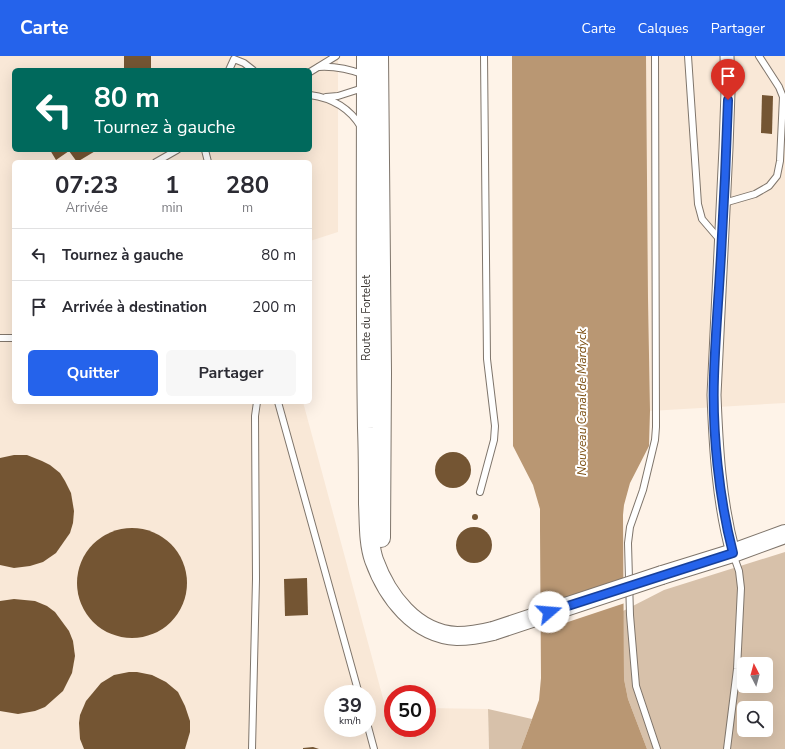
<!DOCTYPE html>
<html lang="fr">
<head>
<meta charset="utf-8">
<style>
	:root { --surface:#fff; --page:#f7f7f7; --text:#2b2b33; --muted:#7c7c81; --line:#e1e1e2; --accent:#2563eb }
	body { margin:0; font-family:"Nunito Sans",sans-serif; background:var(--page); color:var(--text); height:100vh; display:flex; flex-direction:column; font-size:15px; white-space:nowrap }
	* { box-sizing:border-box; margin:0 }
	p { font-size:13px; color:var(--muted) }
	.icon { flex:none; width:22px; height:22px; fill:none; stroke:currentColor; stroke-width:2; stroke-linecap:round; stroke-linejoin:round }
	.map { position:relative; flex:1; overflow:hidden }
	.details { position:absolute; left:12px; top:104px; width:300px; height:244px; display:flex; flex-direction:column; background:var(--surface); border-radius:6px; box-shadow:0 4px 16px #0002 }
	.details>* { flex:none }
	.guide { position:absolute; left:12px; top:12px; width:300px; height:84px; border-radius:6px; box-shadow:0 4px 16px #0002; background:#00695c; color:#fff; overflow:hidden }
	.needle { width:26px; rotate:354deg }
	.fabs { position:absolute; left:737px; top:601px; display:grid; gap:8px }
	.fabs a { display:grid; place-items:center; width:36px; height:36px; border-radius:6px; background:var(--surface); box-shadow:0 4px 16px #0002; font-size:20px }
	.speed { position:absolute; left:324px; top:629px; display:flex; gap:8px; font-size:20px; font-weight:700; text-align:center }
	.speed>* { display:grid; place-content:center; width:52px; height:52px; border-radius:50%; background:var(--surface); box-shadow:0 4px 16px #0002; line-height:1 }
	.speed small { font-size:10px; font-weight:400 }
	.speed .limit { border:6px solid #d22; background:#fff; color:#111 }
	.pin { position:absolute; display:grid; place-items:center; width:34px; height:34px; color:#fff; margin:-41px -17px; border-radius:50% 50% 50% 0; rotate:-45deg; box-shadow:0 0 4px #0007 }
	.pin .icon { rotate:45deg }
	.me { position:absolute; width:44px; margin:-22px; rotate:72deg; stroke-linejoin:round; filter:drop-shadow(0 0 3px #0008) }
	.turn { display:flex; align-items:center; gap:14px; height:84px; padding:0 16px; font-size:18px }
	.turn .icon { width:52px; height:52px; stroke-width:2.5 }
	.turn b { display:block; font-size:28px; line-height:34px }
	.eta { display:flex; justify-content:space-evenly; align-items:center; height:68px; text-align:center }
	.eta b { font-size:24px; font-weight:700; line-height:28px }
	.button { display:flex; gap:8px; margin-top:auto; padding:8px 16px }
	.button a { flex:1; height:46px; border-radius:6px; background:var(--accent); color:#fff; font-size:16px; font-weight:700; line-height:46px; text-align:center }
	.button a+a { background:var(--page); color:var(--text) }
	ul { padding:0; list-style:none }
	li { display:flex; align-items:center; gap:12px; height:52px; padding:0 16px; border-top:1px solid var(--line) }
	li div { flex:1 }
	li b { display:block; font-size:15px }
	li em { font-style:normal }
	header { display:flex; align-items:center; gap:24px; box-sizing:border-box; height:56px; padding:0 20px; background:var(--accent); color:#fff }
	header strong { font-size:19px }
	nav { display:flex; gap:22px; margin-inline-start:auto; font-size:14px }
	.map>svg:first-child { display:block }
	.built { fill:#f9e8d7; fill-rule:evenodd }
	.green { fill:#d7c1aa; fill-rule:evenodd }
	.water { fill:#b99773 }
	.pier { fill:#fef3e8 }
	.building { fill:#745533 }
	.lines { fill:none; stroke-linecap:round; stroke-linejoin:round }
	.lane-casing { stroke:#7f756b; stroke-width:8 }
	.street-casing { stroke:#7f756b; stroke-width:15 }
	.secondary-casing { stroke:#7f756b; stroke-width:20 }
	.lane { stroke:#fff; stroke-width:6 }
	.street { stroke:#fff; stroke-width:13 }
	.secondary { stroke:#fff; stroke-width:18 }
	.secondary-bridge-casing { stroke:#7f756b; stroke-width:20; stroke-linecap:butt }
	.secondary-bridge { stroke:#fff; stroke-width:18 }
	.route-casing { stroke:#184099; stroke-width:10 }
	.route { stroke:#2563eb; stroke-width:7 }
	.labels { text-anchor:middle; dominant-baseline:central; stroke-width:4; stroke-linejoin:round; paint-order:stroke }
	.street-label { font-size:11px; fill:#3b3733; stroke:#fff }
	.water-label { font-size:12px; font-style:italic; fill:#7a4c0e; stroke:#fff }
</style>
</head>
<body>
<header>
<strong>Carte</strong>
<nav><a>Carte</a><a>Calques</a><a>Partager</a></nav>
</header>
<div class="map">
<svg width="785" height="693" viewBox="0 0 785 693">
	<rect width="100%" height="100%" fill="#fef3e8"/>
	<g class="built">
		<path d="M0 0H338V176L310 185V106H14V346H303L387 657 393 658V672H427V652L488 653 489 693H0ZM14 14H310V94H14ZM333 638H367V672H333Z"/>
		<path d="M646 0H785V347L650 355 648 242Z"/>
	</g>
	<g class="green">
		<path d="M785 496V693H647L628 643 624 623 623 555 664 534ZM744 608H766V630H744ZM744 652H766V674H744Z"/>
		<path d="M488 653 532 663 521 693H489Z"/>
	</g>
	<path class="water" d="M512 0H646L648 242 650 355 649 390 630 427 624 449 623 459 624 623 628 643 647 693H521L539 644 541 622 540 474V453L533 429 513 390Z"/>
	<path class="pier" d="M625 523V547L541 575 540 550Z"/>
	<g class="building">
		<rect x="124" y="0" width="27" height="14"/>
		<path d="M762 39 773 40 772 78 761 77Z"/>
		<path d="M50 94H97L77 106 69 95 56 104Z"/>
		<circle cx="453" cy="414" r="18"/>
		<path d="M14 399H27L42 405 50 409 60 417 65 425 71 437 74 455 73 467 70 477 56 497 43 506 30 510 14 512 0 509V402Z"/>
		<circle cx="475" cy="461" r="3"/>
		<circle cx="474" cy="489" r="18"/>
		<circle cx="132" cy="527" r="55"/>
		<path d="M307 522 308 559 285 560 284 523Z"/>
		<path d="M14 543 35 545 47 550 55 556 69 575 73 585 75 600 72 617 63 635 45 651 35 655 18 658 0 655V545Z"/>
		<path d="M129 616H137L152 619 166 626 178 636 185 650 190 665V676L185 693H84L80 683 79 667 80 659 86 645 101 627 114 619Z"/>
		<path d="M313 691 319 693H303V692Z"/>
	</g>
	<g class="lines">
		<defs>
			<g id="lane">
				<path d="M655 0 656 371 655 384 643 434 630 471 628 487 630 559 636 630 657 693"/>
				<path d="M688 0 698 148 702 163 720 184"/>
				<path d="M319 11C336 10 349 13 365 19"/>
				<path d="M229 14 234 3 244 7 253 14"/>
				<path d="M310 16 336 0"/>
				<path d="M310 39C332 42 349 51 361 71"/>
				<path d="M326 41 338 40 363 32"/>
				<path d="M205 94 208 106"/>
				<path d="M156 106 177 94"/>
				<path d="M724 147 755 138 769 130 777 120 780 105 783 41 779 31 759 0"/>
				<path d="M0 282H14"/>
				<path d="M278 346 359 638"/>
				<path d="M480 436 494 384 495 370 487 303 484 0"/>
				<path d="M367 667 374 693"/>
				<path d="M252 693 256 523 255 360 257 346"/>
				<path d="M727 693 737 613 741 532 739 515 733 498"/>
			</g>
			<path id="street" d="M727 0 728 36 726 92 714 339C716 392 719 445 733 497"/>
			<g id="secondary">
				<path d="M366 0C366 124 365 248 367 372 368 397 368 422 368 448 369 466 368 487 374 504 387 540 415 578 457 580 469 580 481 578 493 575"/>
				<path d="M379 0 382 317 381 482"/>
				<path d="M662 519 733 497 785 478"/>
			</g>
		</defs>
		<use href="#lane" class="lane-casing"/>
		<use href="#street" class="street-casing"/>
		<use href="#secondary" class="secondary-casing"/>
		<use href="#lane" class="lane"/>
		<use href="#street" class="street"/>
		<use href="#secondary" class="secondary"/>
		<defs>
			<path id="secondary-bridge" d="M493 575 662 519"/>
		</defs>
		<use href="#secondary-bridge" class="secondary-bridge-casing"/>
		<use href="#secondary-bridge" class="secondary-bridge"/>
	</g>
	<g class="lines">
		<defs>
			<path id="route" d="M549 556 733 497C719 443 712 375 714 320 715 290 717 261 719 232 723 169 726 107 728 44"/>
		</defs>
		<use href="#route" class="route-casing"/>
		<use href="#route" class="route"/>
	</g>
	<g class="labels">
		<g class="street-label">
			<text transform="translate(366 262) rotate(-90)">Route du Fortelet</text>
		</g>
		<g class="water-label">
			<text transform="translate(582 346) rotate(-90)">Nouveau Canal de Mardyck</text>
		</g>
	</g>
</svg>
<div class="fabs">
<a><svg class="needle" viewBox="-14 -14 28 28"><path d="M0-13l5 13h-10z" fill="#e53935"/><path d="M0 13l5-13h-10z" fill="#7c7c81"/></svg></a>
<a><svg class="icon" aria-label="search" viewBox="0 0 24 24"><circle cx="10" cy="10" r="6"/><path d="M15 15l6 6"/></svg></a>
</div>
<div class="speed"><div>39<small>km/h</small></div><div class="limit">50</div></div>
<div class="pin" style="left:728px;top:44px;background:#d93025"><svg class="icon" aria-label="arrive" viewBox="0 0 24 24"><path d="M6 21V4h12l-3 4 3 4H6"/></svg></div>
<svg class="me" style="left:549px;top:556px" viewBox="-20 -20 40 40"><circle r="19" fill="#fff"/><path d="M0-13L10 11 0 6-10 11z" fill="#2563eb"/></svg>
<div class="guide">
<div class="turn"><svg class="icon" aria-label="left" viewBox="0 0 24 24"><path d="M17 20v-9H6M10 6l-5 5 5 5"/></svg><div><b>80 m</b>Tournez à gauche</div></div>
</div>
<section class="details">
<div class="eta">
<div><b>07:23</b><p>Arrivée</p></div>
<div><b>1</b><p>min</p></div>
<div><b>280</b><p>m</p></div>
</div>
<ul>
<li><svg class="icon" aria-label="left" viewBox="0 0 24 24"><path d="M17 20v-9H6M10 6l-5 5 5 5"/></svg><div><b>Tournez à gauche</b></div><em>80 m</em></li>
<li><svg class="icon" aria-label="arrive" viewBox="0 0 24 24"><path d="M6 21V4h12l-3 4 3 4H6"/></svg><div><b>Arrivée à destination</b></div><em>200 m</em></li>
</ul>
<div class="button"><a>Quitter</a><a>Partager</a></div>
</section>
</div>
</body>
</html>
